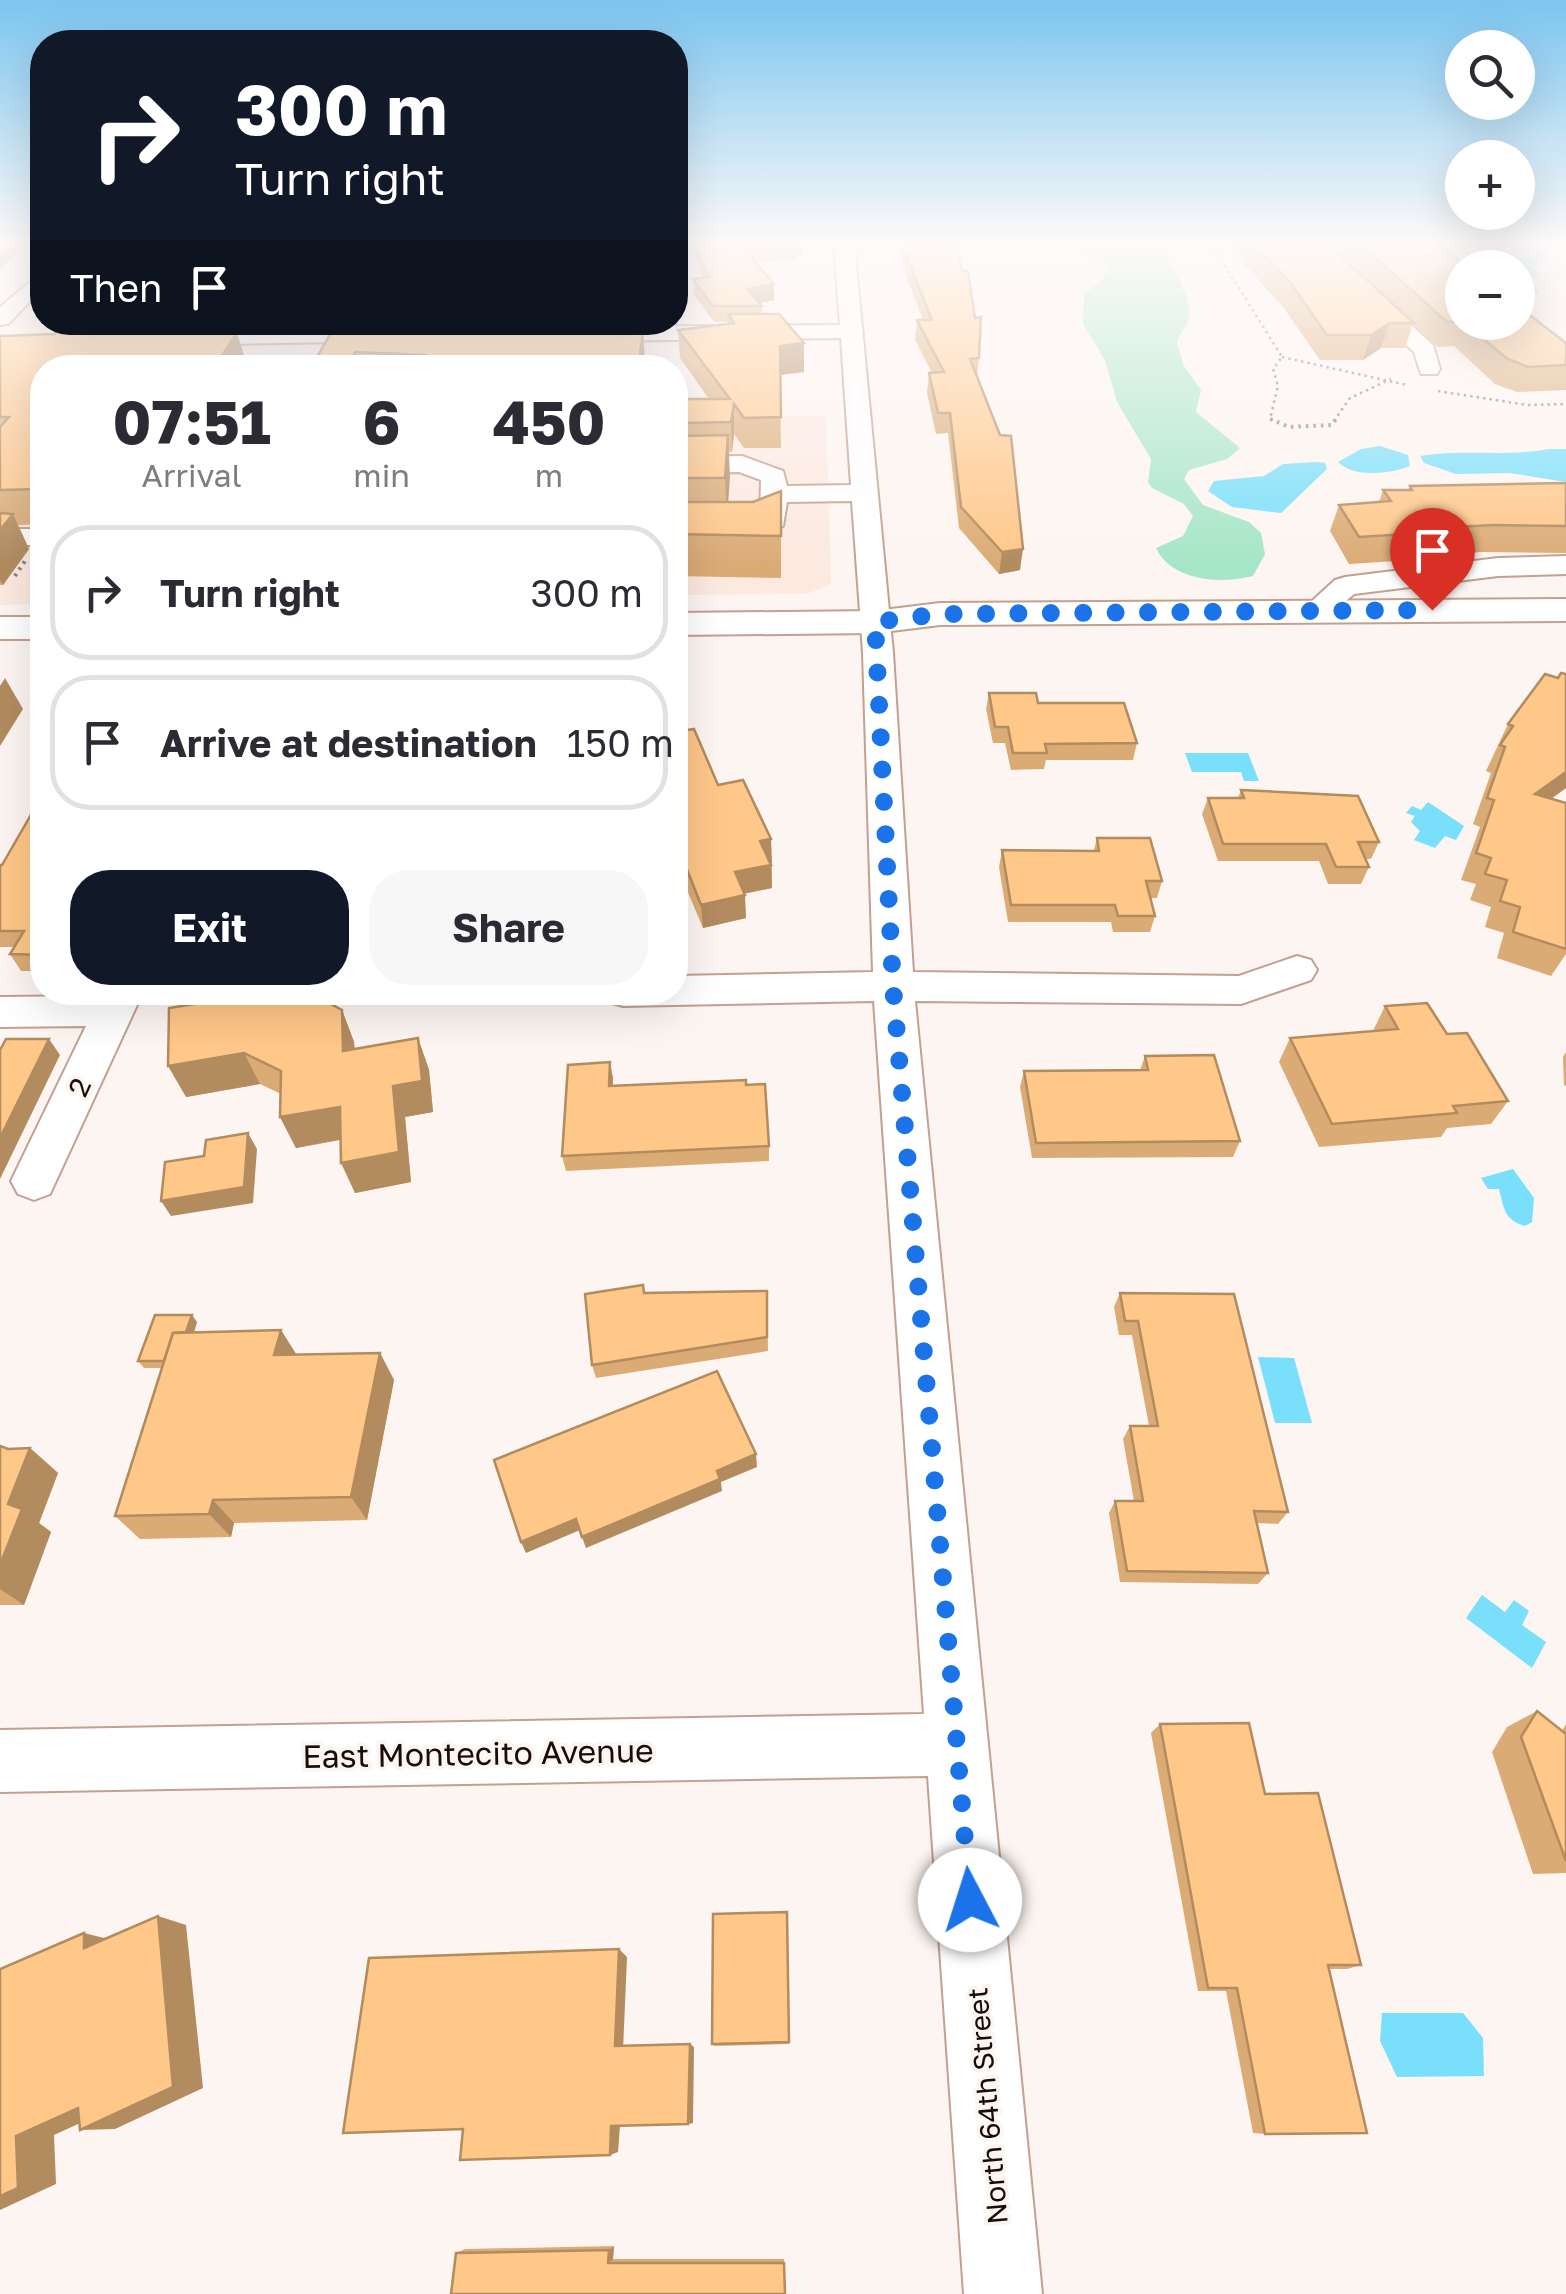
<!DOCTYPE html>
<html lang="en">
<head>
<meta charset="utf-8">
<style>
	:root { --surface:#fff; --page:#f7f7f7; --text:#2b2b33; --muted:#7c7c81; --line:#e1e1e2; --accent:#111827 }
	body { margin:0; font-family:"Golos Text",sans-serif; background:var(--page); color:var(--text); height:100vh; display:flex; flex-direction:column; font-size:38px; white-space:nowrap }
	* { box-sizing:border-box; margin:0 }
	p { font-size:32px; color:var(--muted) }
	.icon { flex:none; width:55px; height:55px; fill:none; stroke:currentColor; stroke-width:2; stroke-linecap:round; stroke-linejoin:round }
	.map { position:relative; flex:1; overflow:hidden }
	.drawer { position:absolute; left:30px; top:355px; width:658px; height:650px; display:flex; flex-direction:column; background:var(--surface); border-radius:40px; box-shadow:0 10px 40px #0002 }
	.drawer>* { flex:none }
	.banner { position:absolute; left:30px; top:30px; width:658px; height:305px; border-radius:40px; box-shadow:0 10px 40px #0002; background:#111827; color:#fff; overflow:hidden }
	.fabs { position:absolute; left:1445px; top:30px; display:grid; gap:20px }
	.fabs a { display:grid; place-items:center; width:90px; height:90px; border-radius:50%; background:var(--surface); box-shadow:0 10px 40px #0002; font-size:50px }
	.pin { position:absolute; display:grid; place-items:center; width:85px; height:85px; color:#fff; margin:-102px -42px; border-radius:50% 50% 50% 0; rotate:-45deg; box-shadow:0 0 10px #0007 }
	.pin .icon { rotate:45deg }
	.me { position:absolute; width:110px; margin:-55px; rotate:355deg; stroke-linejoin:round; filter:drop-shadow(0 0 8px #0008) }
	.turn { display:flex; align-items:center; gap:35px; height:210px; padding:0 40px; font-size:45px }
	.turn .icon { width:130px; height:130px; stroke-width:2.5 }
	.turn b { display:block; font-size:70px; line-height:85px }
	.then { display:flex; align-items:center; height:95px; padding:0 40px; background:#0003; gap:20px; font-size:38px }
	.eta { display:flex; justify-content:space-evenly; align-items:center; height:170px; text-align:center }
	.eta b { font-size:60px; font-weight:700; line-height:70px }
	.button { display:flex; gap:20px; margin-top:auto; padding:20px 40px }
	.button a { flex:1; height:115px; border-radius:40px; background:var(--accent); color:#fff; font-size:40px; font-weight:700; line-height:115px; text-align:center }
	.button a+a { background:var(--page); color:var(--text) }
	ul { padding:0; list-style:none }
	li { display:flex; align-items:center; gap:30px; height:135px; margin:0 20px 15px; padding:0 20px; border:5px solid var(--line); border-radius:40px }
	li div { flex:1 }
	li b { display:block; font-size:38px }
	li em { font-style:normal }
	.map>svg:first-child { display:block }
	.built { fill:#fce9e0 }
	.green { fill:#a6e6c6 }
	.water { fill:#79dffb }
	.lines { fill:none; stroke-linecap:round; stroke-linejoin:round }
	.minor-casing { stroke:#c3a08f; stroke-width:4 }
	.major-casing { stroke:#c3a08f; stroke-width:4 }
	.path-far1 { stroke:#8b817c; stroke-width:2.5; stroke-dasharray:2.5 4; stroke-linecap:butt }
	.path { stroke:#8b817c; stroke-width:4; stroke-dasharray:2.5 5; stroke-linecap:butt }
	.minor { fill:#fff; fill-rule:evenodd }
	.major { fill:#fff; fill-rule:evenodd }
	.wall { fill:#dbab75 }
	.shaded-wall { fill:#b28b5f }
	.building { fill:#ffc788; stroke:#b28b5f; stroke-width:2.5 }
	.route { stroke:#1a73e8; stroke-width:18; stroke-dasharray:0 32.4 }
	.labels { text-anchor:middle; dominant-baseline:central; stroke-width:8; stroke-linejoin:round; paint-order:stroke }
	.street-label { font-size:28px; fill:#190d07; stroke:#fdf5f1 }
	.near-street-label { font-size:32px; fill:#190d07; stroke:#fdf5f1 }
</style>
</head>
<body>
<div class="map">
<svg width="1566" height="2294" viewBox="0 0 1566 2294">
	<rect width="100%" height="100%" fill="#fdf5f1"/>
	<g class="built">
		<path d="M826 416 831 584 807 594 675 595V417Z"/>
		<path d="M0 420H42V604L0 605Z"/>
	</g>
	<path class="green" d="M1070 243H1156C1168 260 1195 298 1188 320 1185 329 1179 334 1177 343L1184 366 1201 390 1196 412 1240 448 1227 459 1189 470 1184 479 1203 505 1249 522 1261 533 1265 554 1253 576C1222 584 1172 582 1156 548L1183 536 1193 516 1184 504 1152 488 1148 482 1151 459 1117 402 1105 360 1083 324 1084 294 1103 280 1108 269Z"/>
	<g class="water">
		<path d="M1466 243H1521L1544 253 1547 260 1531 268 1541 275 1530 281 1539 292 1518 297V268L1484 267 1494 261Z"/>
		<path d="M1380 446 1408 455 1410 466C1391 474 1353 478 1338 462L1361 449Z"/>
		<path d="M1549 449H1566V482L1510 473 1456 474 1424 463 1420 456C1464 449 1505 457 1549 449Z"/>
		<path d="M1317 462 1325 463 1327 469 1281 513 1232 507 1208 491 1214 481 1264 476 1283 464Z"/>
		<path d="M1185 753H1248L1259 781H1244L1241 772H1192Z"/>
		<path d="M1428 802 1464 826 1456 840 1445 836 1435 848 1414 840 1420 831 1411 822 1415 816 1406 813 1412 806 1421 810Z"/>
		<path d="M1513 1169 1534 1198 1532 1222 1525 1226C1504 1220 1504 1208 1499 1189H1488L1481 1178Z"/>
		<path d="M1258 1357 1294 1358 1312 1423H1275Z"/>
		<path d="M1482 1595 1505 1612 1514 1600 1529 1611 1522 1625 1546 1642 1532 1668 1466 1618Z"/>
		<path d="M1382 2013H1463L1483 2038 1484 2076 1397 2077 1380 2041Z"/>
	</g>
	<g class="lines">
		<defs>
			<g id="minor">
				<path d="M834 243H854L893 653 913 972 1239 976 1297 956 1311 960 1317 970 1311 980 1241 1004 915 1001 1042 2294H964L928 1776 0 1792V1730L924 1714 874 1001 623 1006 609 1002 603 992H675V976L873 972 863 653 852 501 787 502 783 526 754 540H675V524H748L760 517 761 480 739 472 675 473V457L742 456 783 471 787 486 851 485 841 338 582 341 571 334 582 327 840 325Z"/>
				<path d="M1300 243H1321L1433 345 1440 369 1437 374H1421L1414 352Z"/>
				<path d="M42 272V289L8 324 0 325V307Z"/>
				<path d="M388 329 396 331V341L177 345 166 338 177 331Z"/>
				<rect x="0" y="529" width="42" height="16"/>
				<path d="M1566 556V574L1498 576 1354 594 1326 618 1315 621 1300 612 1335 580 1345 577 1498 558Z"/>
				<path d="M102 992H143L50 1194 34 1200 18 1194 11 1181 86 1026 0 1027V997L101 996Z"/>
			</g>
			<g id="major">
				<path d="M1566 599V621L940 625 875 633 675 635V613L875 611 940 603Z"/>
				<rect x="0" y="617" width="42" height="22"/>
			</g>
		</defs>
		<use href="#minor" class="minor-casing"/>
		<use href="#major" class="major-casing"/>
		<g class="path-far1">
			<path d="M1211 243 1282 357 1273 369 1278 386 1270 419 1276 421"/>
			<path d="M1282 357 1407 385"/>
			<path d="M1438 391 1527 405 1566 404"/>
			<path d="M1334 421 1350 398 1391 379"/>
		</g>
		<g class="path">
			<path d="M1270 419 1289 427 1332 425 1336 419"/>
			<path d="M675 422H690"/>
			<path d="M15 576 25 561"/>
		</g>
		<use href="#minor" class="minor"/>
		<use href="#major" class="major"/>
	</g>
	<g class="wall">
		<path d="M687 243H802L801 256H796V260L755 262 774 284V300L759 303 762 306V314L804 343V372L780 375 781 448H744L734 434 732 452H729L728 502H753L781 491V578L675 576V510L681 502 680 478 686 436 685 423 709 399 680 358 678 330 728 324V322H714L694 295 693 279 703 278Z"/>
		<path d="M900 243H956L979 358 977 377 1020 570 999 574 959 528 948 433 936 434 927 393 929 373H932L915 340 917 320H923L903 268Z"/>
		<path d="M1225 243H1437L1462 268V322H1518L1566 343V390L1517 392 1495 384 1454 346 1438 347 1413 324 1405 348H1381L1363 360H1320L1283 307Z"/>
		<path d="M65 322H257L254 327H234L247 365 245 368H42V524L18 525 29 549 3 585H0V336L55 334Z"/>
		<path d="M353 322H472V325H460L461 327 517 330 622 322 623 332H643L645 360 644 368H318L316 359 349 331Z"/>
		<path d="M1566 483V553L1482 552 1430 555 1428 559 1349 564 1330 531 1339 505 1379 502 1383 490H1408L1410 486Z"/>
		<path d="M1545 674 1566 788 1551 799 1566 803V954L1551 976 1497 958 1504 933 1485 927 1491 907 1470 900 1476 884 1461 880 1480 827 1473 824 1491 773 1486 771 1508 724Z"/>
		<path d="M989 693 1038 703 1137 743 1133 760H1046L1044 769 1011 770 1005 743H993L986 709Z"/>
		<path d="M675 732 718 785 772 862V888L744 894 746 918 703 928 687 890 680 892 675 880Z"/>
		<path d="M1241 790 1379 842 1371 859H1365L1369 867 1361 884H1328L1319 861H1218L1202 814 1208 798H1238Z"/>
		<path d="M42 813V971H21L10 954 15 947H0V865H2Z"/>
		<path d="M1097 838 1162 881 1157 898H1150L1155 916 1150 932H1113L1111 922H1008L999 867 1002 850H1094Z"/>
		<path d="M194 1004 342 1010 354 1042 355 1049 418 1038 429 1070 433 1112 405 1117 411 1182 355 1193 341 1140 296 1148 280 1117 281 1094 260 1084 186 1097Z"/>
		<path d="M1385 1006 1447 1034 1508 1101 1491 1124 1447 1128 1441 1137 1319 1147 1279 1062 1290 1038 1373 1031Z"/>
		<path d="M1566 1052V1086L1564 1085 1563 1057Z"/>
		<path d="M1145 1056 1240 1141 1233 1157 1032 1158 1020 1087 1024 1071 1140 1070Z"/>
		<path d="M610 1062 613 1086 746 1085 769 1146V1161L566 1171 562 1156Z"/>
		<path d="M767 1291 768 1351 596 1378 592 1365 644 1293Z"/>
		<path d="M1120 1293 1288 1512 1278 1524 1257 1523 1268 1573 1258 1584 1120 1582 1109 1513 1115 1501H1134L1123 1439 1130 1426H1149L1132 1335H1119L1114 1307Z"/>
		<path d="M197 1322 194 1332 281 1330 296 1355 380 1353 394 1380 367 1520 234 1523 231 1537 140 1539 115 1516 162 1368H144L138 1361Z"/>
		<path d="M0 1446 8 1449 30 1448 58 1473 39 1523 51 1532 24 1605H0Z"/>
		<path d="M1537 1711 1562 1731 1566 1724V1873L1533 1874 1492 1752 1507 1727Z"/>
		<path d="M1160 1724 1265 1794 1361 1965 1347 1969H1329L1265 2134 1253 2133 1226 1991H1198L1151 1733Z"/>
		<path d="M787 1912 789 2044 714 2046 712 2044Z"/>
		<path d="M614 2246 613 2259H784L785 2294 456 2253 465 2249Z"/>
	</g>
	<g class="shaded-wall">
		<path d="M10 243H29L0 269V252Z"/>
		<path d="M794 243H802L801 256H796V244Z"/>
		<path d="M774 284V300L748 305 747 289Z"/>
		<path d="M227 322H232L236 334 237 333 247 365 245 368H221L219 360 220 333Z"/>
		<path d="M1390 323 1381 348 1363 360 1371 335Z"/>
		<path d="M643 332 645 360 644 368H638Z"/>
		<path d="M804 343V372L780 375V346Z"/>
		<path d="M355 352 359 368H353L351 359Z"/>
		<path d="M734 404V434L732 452 731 422Z"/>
		<path d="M728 435 730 476 727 520 725 478Z"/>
		<path d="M13 514 29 549 3 585 0 580V530Z"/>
		<path d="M1023 549 1020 570 999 574 1002 552Z"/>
		<path d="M5 678 23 709 0 746V686Z"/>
		<path d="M1566 772V788L1520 821 1535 794Z"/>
		<path d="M771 839 772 862 760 864V841Z"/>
		<path d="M771 865 772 888 736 895 735 872Z"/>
		<path d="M686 867 687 890 680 892 678 869Z"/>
		<path d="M745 895 746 918 703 928 701 905Z"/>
		<path d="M342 1010 354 1042 356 1082 343 1051Z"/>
		<path d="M418 1038 429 1070 433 1112 405 1117 411 1182 355 1193 341 1163Z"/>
		<path d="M49 1039 60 1055 0 1179V1138Z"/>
		<path d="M244 1053 260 1084 186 1097 168 1066Z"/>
		<path d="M610 1062 613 1078 612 1102 609 1086Z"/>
		<path d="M340 1107 353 1137 296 1148 280 1117Z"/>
		<path d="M248 1133 257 1149 253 1203 171 1216 161 1201Z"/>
		<path d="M192 1315 197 1322 183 1368 177 1361Z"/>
		<path d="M281 1330 298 1357 274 1355Z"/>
		<path d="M380 1353 394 1380 367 1520 351 1497Z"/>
		<path d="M30 1448 58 1473 39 1523 51 1532 24 1605 0 1589V1565L8 1504Z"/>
		<path d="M756 1454 757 1467 721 1482 722 1491 586 1548 582 1537 717 1471Z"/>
		<path d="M213 1500 234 1523 231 1537 209 1514Z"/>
		<path d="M576 1519 580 1530 526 1553 521 1542Z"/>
		<path d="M158 1916 186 1925 203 2088 115 2129 80 2130Z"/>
		<path d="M84 1933 116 1941 84 1948Z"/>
		<path d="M619 1949 627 1957 623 2050 615 2046Z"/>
		<path d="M690 2044 694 2047 693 2123 688 2124Z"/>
		<path d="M78 2108H113L54 2135 56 2184 0 2210V2196L16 2136Z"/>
		<path d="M611 2126H620L618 2152 610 2155Z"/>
		<path d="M614 2246 613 2259 608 2263 609 2250Z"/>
	</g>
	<g class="building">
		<path d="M0 243H10L0 252Z"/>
		<path d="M693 243H795L796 244 743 248 774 284 747 289 762 306H713L693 279 709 277Z"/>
		<path d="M903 243H956L962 271H968L975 318 981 317 979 358 970 359 1000 435 1011 436 1023 549 1002 552 961 507 950 413H938L929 373 944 372 917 320H932L904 250Z"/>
		<path d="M1253 243H1326L1414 323H1390L1371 335H1327L1290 282Z"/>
		<path d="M1359 243H1437L1468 268H1462V321L1447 322Z"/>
		<path d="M1518 306 1566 343V365L1528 367 1506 358 1464 322H1518Z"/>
		<path d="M728 314H779L804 343 780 346 781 417 744 418 734 404 731 422 685 423 686 399H730L678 330 734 323Z"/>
		<path d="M65 322H227L220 333H237L219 360H185L187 368H42V489L0 490V427L9 417H0V336L55 334Z"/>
		<path d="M353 322H457L456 327 517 330 519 322H620L619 332H643L638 368H603L604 362H534L532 368H416L425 355 355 352 351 359H316L332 331H349Z"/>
		<path d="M728 435 725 478H680L684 436Z"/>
		<path d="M1566 483V526L1494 525 1436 528 1439 532 1359 537 1339 505 1391 501 1383 490H1412L1410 486Z"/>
		<path d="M781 491V536L675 534 676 502H753Z"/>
		<path d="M0 513 13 514 0 530Z"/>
		<path d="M1561 673 1566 674V772L1535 794 1566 803V949L1513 932 1520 907 1500 901 1507 880 1485 874 1491 858 1476 853 1494 800 1487 798 1505 747 1500 745 1513 726 1508 724 1545 674 1558 678Z"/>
		<path d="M989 693H1036L1038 703H1124L1137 743 1045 744 1047 753H1013L1008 727H995Z"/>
		<path d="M694 729 718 785 743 780 771 839 760 841 771 865 735 872 745 895 701 905 686 867 678 869 675 862V732Z"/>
		<path d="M1241 790 1358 796 1379 842H1358L1369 867H1336L1326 844H1223L1208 798H1244Z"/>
		<path d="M32 813H42V955L10 954 24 931H0V865H2Z"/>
		<path d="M1097 838H1150L1162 881H1146L1155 916H1118L1115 905H1011L1002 850 1099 851Z"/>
		<path d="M208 992H308L342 1010 343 1051 418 1038 422 1081 393 1086 399 1152 341 1163 340 1107 280 1117 281 1071 244 1053 168 1066 169 1008 194 1004Z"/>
		<path d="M1427 1003 1447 1034 1467 1033 1508 1101 1453 1106 1457 1113 1332 1124 1290 1038 1398 1029 1385 1006Z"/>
		<path d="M6 1039H49L0 1138V1050Z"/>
		<path d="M1214 1055 1240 1141 1036 1143 1024 1071 1148 1070 1145 1056Z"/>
		<path d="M610 1062 609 1086 746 1080V1085L765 1084 769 1146 562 1156 568 1065Z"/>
		<path d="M248 1133 244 1187 161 1201 165 1162 204 1156 206 1140Z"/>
		<path d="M643 1285 644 1293 767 1291V1337L592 1365 585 1294Z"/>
		<path d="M1120 1293 1234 1294 1288 1512 1254 1511 1268 1573 1127 1571 1115 1501H1143L1130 1426H1158L1138 1321H1125Z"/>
		<path d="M155 1315H192L186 1332 173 1333 164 1361H138Z"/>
		<path d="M281 1330 274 1355 380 1353 351 1497 213 1500 209 1514 115 1516 173 1333Z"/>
		<path d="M717 1371 756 1454 717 1471 720 1479 582 1537 576 1519 521 1542 494 1460Z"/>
		<path d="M0 1446 8 1449 30 1448 8 1504 22 1509 0 1565Z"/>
		<path d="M1537 1711 1566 1734V1861L1521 1737Z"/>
		<path d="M1249 1723 1265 1794 1318 1793 1361 1965H1328L1367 2133 1265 2134 1237 1988H1208L1160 1724Z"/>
		<path d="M787 1912 789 2042 712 2044 713 1914Z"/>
		<path d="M158 1916 173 2087 80 2130 78 2108 16 2136 18 2188 0 2196V1969L84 1933V1948Z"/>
		<path d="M619 1949 615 2046 690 2044 688 2124 611 2126 610 2155 460 2160 463 2129 343 2133 369 1958Z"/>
		<path d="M609 2250 608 2263H784L785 2294H451L456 2253Z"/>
	</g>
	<linearGradient id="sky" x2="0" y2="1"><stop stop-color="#7bc5f0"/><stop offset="0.43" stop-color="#fefaf9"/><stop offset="1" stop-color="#fefaf9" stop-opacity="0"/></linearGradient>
	<rect width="1566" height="564" fill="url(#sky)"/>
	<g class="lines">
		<path class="route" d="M970 1900 893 986 875 622 940 614 1432 610"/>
	</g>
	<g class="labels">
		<g class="street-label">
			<text transform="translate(79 1087) rotate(-65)">2</text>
			<text transform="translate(987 2106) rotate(-95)">North 64th Street</text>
		</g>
		<g class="near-street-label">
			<text transform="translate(478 1753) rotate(-1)">East Montecito Avenue</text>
		</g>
	</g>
</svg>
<div class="fabs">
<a><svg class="icon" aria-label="search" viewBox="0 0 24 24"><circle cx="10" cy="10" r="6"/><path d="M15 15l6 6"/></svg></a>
<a>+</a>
<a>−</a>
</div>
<div class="pin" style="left:1432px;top:610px;background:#d93025"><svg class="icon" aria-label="arrive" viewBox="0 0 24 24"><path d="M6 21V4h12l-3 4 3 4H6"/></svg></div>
<svg class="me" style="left:970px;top:1900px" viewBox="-20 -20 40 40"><circle r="19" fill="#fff"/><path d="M0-13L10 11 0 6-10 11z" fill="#1a73e8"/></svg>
<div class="banner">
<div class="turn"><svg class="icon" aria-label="right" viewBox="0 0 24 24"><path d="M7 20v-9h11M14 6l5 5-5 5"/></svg><div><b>300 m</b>Turn right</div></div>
<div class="then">Then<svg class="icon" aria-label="arrive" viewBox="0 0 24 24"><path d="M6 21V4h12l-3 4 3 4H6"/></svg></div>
</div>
<section class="drawer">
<div class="eta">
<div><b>07:51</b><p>Arrival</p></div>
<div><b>6</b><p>min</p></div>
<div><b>450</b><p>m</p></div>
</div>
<ul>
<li><svg class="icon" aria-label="right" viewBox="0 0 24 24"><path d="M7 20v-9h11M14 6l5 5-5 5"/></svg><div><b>Turn right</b></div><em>300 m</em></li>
<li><svg class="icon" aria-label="arrive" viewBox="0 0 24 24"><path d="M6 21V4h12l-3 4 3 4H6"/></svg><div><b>Arrive at destination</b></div><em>150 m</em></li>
</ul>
<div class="button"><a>Exit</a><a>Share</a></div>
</section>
</div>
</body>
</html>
